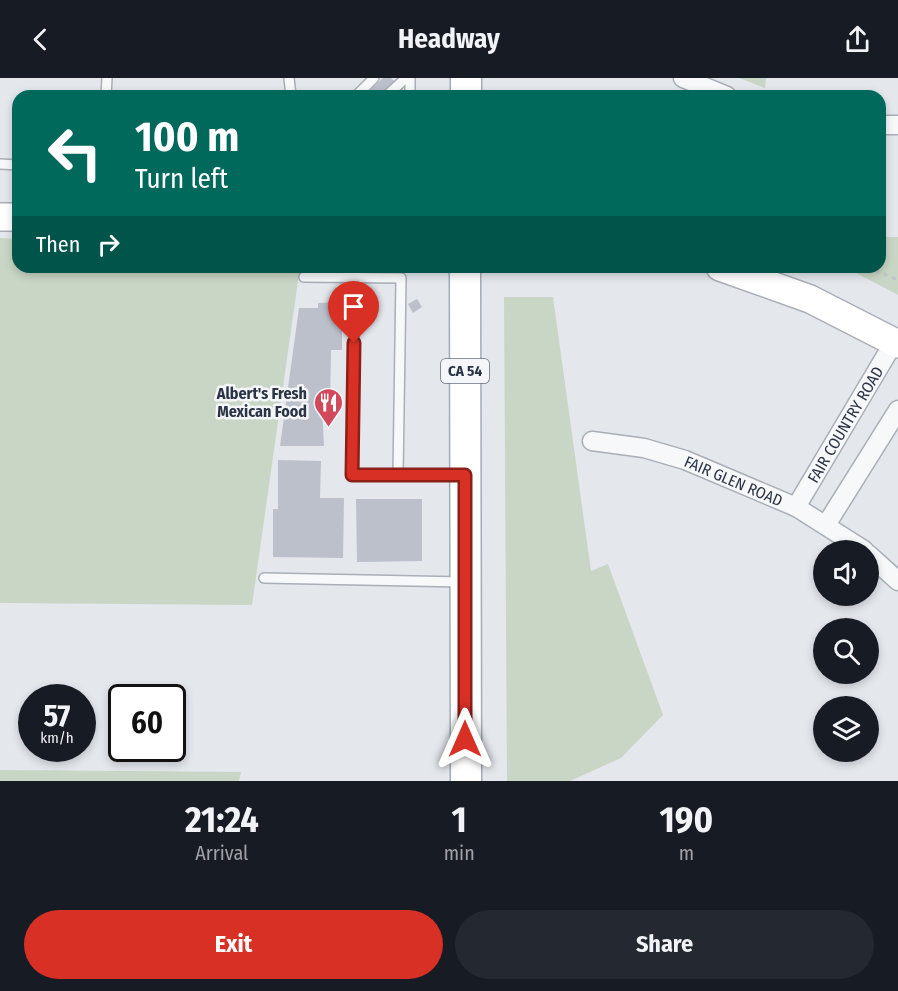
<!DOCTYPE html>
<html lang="en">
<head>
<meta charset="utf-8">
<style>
	:root { --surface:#171b24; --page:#242831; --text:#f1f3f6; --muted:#9ea1a6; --accent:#d93025 }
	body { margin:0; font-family:"Fira Sans Condensed",sans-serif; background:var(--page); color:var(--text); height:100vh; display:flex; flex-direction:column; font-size:22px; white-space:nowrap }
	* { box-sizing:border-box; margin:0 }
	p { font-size:20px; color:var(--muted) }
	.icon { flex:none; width:33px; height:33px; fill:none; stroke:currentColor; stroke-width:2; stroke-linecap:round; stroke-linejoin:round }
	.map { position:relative; height:703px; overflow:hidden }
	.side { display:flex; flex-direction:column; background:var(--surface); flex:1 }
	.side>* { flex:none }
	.hud { position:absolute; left:12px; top:12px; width:874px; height:183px; border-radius:18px; box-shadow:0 3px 9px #0003; background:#00695c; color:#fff; overflow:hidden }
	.fabs { position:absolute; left:813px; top:462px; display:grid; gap:12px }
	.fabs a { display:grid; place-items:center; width:66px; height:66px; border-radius:50%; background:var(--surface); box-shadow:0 3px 9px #0003; font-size:30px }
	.speed { position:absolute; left:18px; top:606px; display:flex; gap:12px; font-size:30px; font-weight:700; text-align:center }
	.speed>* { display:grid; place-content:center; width:78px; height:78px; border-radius:50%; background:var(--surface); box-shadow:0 3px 9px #0003; line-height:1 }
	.speed small { font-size:15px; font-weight:400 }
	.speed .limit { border:3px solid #111; border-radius:9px; background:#fff; color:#111 }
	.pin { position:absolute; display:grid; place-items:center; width:51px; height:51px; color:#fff; margin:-62px -26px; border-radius:50% 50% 50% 0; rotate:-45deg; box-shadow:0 0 6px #0007 }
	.pin .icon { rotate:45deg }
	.me { position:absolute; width:66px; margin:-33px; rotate:0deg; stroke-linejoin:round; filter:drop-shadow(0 0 4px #0008) }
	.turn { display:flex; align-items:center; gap:21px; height:126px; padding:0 24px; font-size:27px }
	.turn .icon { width:78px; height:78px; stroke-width:2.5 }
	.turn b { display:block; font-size:42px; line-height:51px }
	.then { display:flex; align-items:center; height:57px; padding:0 24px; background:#0003; gap:12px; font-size:22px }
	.eta { display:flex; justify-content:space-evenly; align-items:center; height:102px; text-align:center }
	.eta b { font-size:36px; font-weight:700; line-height:42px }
	.button { display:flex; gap:12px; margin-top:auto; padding:12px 24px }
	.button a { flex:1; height:69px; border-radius:36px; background:var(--accent); color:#fff; font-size:24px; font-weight:700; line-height:69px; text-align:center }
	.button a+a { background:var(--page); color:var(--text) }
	header { display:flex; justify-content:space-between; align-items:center; height:78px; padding:0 24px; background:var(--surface); font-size:27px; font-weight:700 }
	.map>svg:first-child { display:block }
	.green { fill:#c9d6c5 }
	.building { fill:#bbc0ca }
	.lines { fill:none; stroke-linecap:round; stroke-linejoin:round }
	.lane-casing { stroke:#a9aeb7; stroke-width:12 }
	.street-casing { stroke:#a9aeb7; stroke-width:21 }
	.secondary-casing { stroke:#a9aeb7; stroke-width:30 }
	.primary-casing { stroke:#a3abb8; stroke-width:33 }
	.path { stroke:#c2c5cb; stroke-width:3; stroke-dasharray:4.5 4.5; stroke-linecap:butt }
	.lane { stroke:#f7f8fa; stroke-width:9 }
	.street { stroke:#f7f8fa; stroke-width:18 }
	.secondary { stroke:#fff; stroke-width:27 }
	.primary { stroke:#fff; stroke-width:30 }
	.route-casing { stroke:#8d1f18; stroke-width:15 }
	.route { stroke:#d93025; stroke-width:10 }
	.labels { text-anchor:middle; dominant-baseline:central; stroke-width:5; stroke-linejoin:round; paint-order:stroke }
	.shield { fill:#f4f6f9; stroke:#676e7b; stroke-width:1.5 }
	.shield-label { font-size:15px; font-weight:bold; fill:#2b3445 }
	.poi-label { font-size:16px; font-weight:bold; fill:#2b3445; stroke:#f4f6f9; text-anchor:end }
	.street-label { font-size:16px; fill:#2b3445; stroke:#f4f6f9 }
</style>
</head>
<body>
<header><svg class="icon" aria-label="back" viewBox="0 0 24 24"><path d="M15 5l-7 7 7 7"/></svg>Headway<svg class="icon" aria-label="share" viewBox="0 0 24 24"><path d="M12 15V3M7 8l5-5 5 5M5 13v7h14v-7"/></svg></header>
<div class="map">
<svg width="898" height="703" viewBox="0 0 898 703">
	<rect width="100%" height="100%" fill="#e4e7ec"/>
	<g class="green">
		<path d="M739 0H766L765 10Z"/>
		<path d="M881 159H898V217L845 189H880Z"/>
		<path d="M0 160 18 161V189H300L252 527 0 525Z"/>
		<path d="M504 219H553L591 493 608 486 663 637 621 680 570 703H507Z"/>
		<path d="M0 692 241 694 239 703H0Z"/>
	</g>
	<g class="building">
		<path d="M383 0H391L409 18H364Z"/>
		<path d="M417 221 422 229 413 235 408 226Z"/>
		<path d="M342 224V272H331L330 330 322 329 324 368H280L299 230H318V225Z"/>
		<path d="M278 382 321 383 320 420H344L343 480 273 479V431H278Z"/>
		<path d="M356 421H422V483L357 484Z"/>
	</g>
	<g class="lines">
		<defs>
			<g id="lane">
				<path d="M289 0 291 18"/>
				<path d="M410 0V18"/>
				<path d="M106 18 107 0"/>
				<path d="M356 18 374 0"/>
				<path d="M386 18 406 0"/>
				<path d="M0 86 18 87"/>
				<path d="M355 189 352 397H463"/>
				<path d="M304 199 401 200 398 397"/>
				<path d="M264 500 463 504"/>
			</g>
			<g id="street">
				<path d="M683 0 727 18"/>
				<path d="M880 47H898"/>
				<path id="s1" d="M592 363 644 370 685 382 796 429 864 472"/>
				<path id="s2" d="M796 429 894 264"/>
				<path d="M826 447 898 332"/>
				<path d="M868 476 898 503"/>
			</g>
			<g id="secondary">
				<path d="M0 139H18"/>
				<path d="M720 189 810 221 898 266"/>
			</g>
			<g id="primary">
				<path d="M466 18V0"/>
				<path d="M465 189 466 703"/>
			</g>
		</defs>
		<use href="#lane" class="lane-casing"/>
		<use href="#street" class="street-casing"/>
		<use href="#secondary" class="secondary-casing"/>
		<use href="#primary" class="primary-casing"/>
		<path class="path" d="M867 189 898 202"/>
		<use href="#lane" class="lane"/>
		<use href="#street" class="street"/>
		<use href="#secondary" class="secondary"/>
		<use href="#primary" class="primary"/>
	</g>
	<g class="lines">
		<defs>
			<path id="route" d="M354 265 352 397H465V661"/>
		</defs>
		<use href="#route" class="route-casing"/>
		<use href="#route" class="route"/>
	</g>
	<defs>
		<symbol id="restaurant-pin" viewBox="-11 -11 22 30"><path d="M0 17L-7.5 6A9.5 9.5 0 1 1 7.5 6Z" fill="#d1495b" stroke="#f4f6f9"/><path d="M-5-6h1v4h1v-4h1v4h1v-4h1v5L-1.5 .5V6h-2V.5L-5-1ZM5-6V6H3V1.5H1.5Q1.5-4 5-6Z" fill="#fff"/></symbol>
	</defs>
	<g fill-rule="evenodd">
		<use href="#restaurant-pin" x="312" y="308" width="33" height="45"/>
	</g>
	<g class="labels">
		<rect class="shield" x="441" y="281" width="48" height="24" rx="4.5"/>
		<g class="shield-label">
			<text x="465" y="293">CA 54</text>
		</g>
		<g class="poi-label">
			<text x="307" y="315">Albert's Fresh<tspan x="307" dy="18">Mexican Food</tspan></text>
		</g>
		<g class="street-label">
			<text stroke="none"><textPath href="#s2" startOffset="96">FAIR COUNTRY ROAD</textPath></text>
			<text stroke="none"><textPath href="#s1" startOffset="148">FAIR GLEN ROAD</textPath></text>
		</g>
	</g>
</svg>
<div class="fabs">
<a><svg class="icon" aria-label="sound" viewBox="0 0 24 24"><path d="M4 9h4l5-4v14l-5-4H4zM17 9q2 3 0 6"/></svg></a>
<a><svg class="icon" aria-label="search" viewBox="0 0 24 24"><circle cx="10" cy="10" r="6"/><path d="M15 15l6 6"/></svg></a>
<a><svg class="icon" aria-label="layers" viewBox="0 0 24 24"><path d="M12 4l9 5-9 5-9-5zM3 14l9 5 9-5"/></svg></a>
</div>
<div class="speed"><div>57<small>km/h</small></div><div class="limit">60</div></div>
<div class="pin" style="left:354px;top:265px;background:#d93025"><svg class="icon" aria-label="arrive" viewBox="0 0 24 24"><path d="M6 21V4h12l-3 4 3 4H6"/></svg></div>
<svg class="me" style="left:465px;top:661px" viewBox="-20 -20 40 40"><path d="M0-17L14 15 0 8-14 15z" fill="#d93025" stroke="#fff" stroke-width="4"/></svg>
<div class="hud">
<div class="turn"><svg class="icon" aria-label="left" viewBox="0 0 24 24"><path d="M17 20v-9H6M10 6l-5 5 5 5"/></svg><div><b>100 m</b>Turn left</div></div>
<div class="then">Then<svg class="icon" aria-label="right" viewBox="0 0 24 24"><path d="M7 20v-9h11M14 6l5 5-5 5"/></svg></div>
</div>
</div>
<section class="side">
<div class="eta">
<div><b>21:24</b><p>Arrival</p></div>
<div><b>1</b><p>min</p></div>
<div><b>190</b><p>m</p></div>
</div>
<div class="button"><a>Exit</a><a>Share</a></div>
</section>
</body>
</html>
